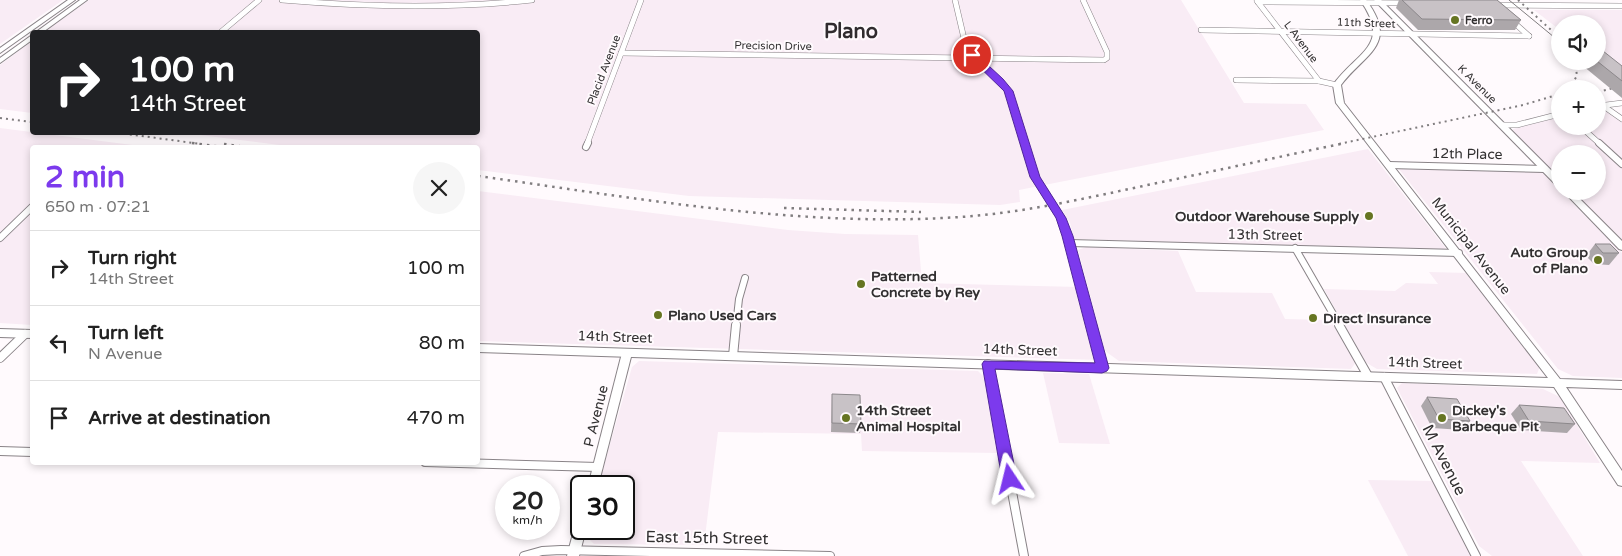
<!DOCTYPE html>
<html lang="en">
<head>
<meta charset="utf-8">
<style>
	:root { --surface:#fff; --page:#f6f6f6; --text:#222; --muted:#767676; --line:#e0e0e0; --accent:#7c3aed }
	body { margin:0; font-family:"Varela Round",sans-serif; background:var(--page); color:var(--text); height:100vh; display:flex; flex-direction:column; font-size:19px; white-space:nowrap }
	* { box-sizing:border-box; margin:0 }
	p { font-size:16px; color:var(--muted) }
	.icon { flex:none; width:28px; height:28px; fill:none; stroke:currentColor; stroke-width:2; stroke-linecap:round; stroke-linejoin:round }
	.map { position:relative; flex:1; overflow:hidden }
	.panel { position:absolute; left:30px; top:145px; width:450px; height:320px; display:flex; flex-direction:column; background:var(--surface); border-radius:5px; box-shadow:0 2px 8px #0003 }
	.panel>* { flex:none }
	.top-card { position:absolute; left:30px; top:30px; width:450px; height:105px; border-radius:5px; box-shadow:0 2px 8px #0003; background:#202124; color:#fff; overflow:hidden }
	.buttons { position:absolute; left:1551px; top:15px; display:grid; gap:10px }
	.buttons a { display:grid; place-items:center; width:55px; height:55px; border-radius:50%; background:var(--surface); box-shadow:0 2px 8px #0003; font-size:25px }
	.speed { position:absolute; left:495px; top:475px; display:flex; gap:10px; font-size:25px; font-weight:700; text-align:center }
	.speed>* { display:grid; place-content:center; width:65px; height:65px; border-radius:50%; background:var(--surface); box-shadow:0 2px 8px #0003; line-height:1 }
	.speed small { font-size:12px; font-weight:400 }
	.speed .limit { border:2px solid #111; border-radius:8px; background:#fff; color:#111 }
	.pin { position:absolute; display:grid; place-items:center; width:42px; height:42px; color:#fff; margin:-21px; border:2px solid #fff; border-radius:50%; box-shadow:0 1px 5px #0007 }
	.me { position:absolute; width:55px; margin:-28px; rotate:350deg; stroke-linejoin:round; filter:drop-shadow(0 0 4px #0008) }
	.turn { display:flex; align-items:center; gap:18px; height:105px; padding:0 15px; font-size:22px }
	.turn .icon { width:65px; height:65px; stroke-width:2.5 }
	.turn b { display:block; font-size:35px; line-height:42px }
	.round { display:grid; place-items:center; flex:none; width:52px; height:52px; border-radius:26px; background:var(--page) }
	.summary { display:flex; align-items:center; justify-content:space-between; height:85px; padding:0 15px }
	h1 { font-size:30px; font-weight:700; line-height:38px; color:var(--accent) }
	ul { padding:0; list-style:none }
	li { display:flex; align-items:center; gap:15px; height:75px; padding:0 15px; border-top:1px solid var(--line) }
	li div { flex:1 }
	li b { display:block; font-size:19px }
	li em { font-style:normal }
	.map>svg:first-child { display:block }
	.built { fill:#f9ecf5 }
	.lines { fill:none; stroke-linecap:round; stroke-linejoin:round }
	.minor-far2-casing { stroke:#898387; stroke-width:6 }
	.minor-far1-casing { stroke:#898387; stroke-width:8 }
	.minor-casing { stroke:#898387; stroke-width:10 }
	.tertiary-casing { stroke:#898387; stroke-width:2 }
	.secondary-casing { stroke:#898387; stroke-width:2 }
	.minor-far2 { stroke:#fff; stroke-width:5 }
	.minor-far1 { stroke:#fff; stroke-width:6 }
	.minor { stroke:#fff; stroke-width:8 }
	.tertiary { fill:#fff; fill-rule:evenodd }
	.secondary { fill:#fff; fill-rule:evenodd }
	.tram { stroke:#807d7f; stroke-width:1 }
	.rail-far1 { stroke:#807d7f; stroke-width:2; stroke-dasharray:2 4; stroke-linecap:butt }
	.rail { stroke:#807d7f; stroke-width:2.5; stroke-dasharray:2.5 5; stroke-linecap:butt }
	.wall { fill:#aca7aa }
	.building { fill:#c8c2c6; stroke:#8c888b }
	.route { fill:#7c3aed; stroke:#51269a }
	.poi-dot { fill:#667522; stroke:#fffafd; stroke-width:2 }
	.labels { text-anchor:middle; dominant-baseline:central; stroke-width:4; stroke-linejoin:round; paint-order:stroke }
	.far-poi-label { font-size:11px; font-weight:bold; fill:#323031; stroke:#fffafd; text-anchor:start }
	.far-street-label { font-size:11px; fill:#323031; stroke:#fffafd }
	.street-label { font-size:14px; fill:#323031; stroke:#fffafd }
	.poi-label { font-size:14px; font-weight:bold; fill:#323031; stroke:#fffafd; text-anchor:start }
	.near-street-label { font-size:16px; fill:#323031; stroke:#fffafd }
	.far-town-label { font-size:20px; font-weight:bold; fill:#312c2f; stroke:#fffafd }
</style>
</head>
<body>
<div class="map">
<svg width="1622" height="556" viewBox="0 0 1622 556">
	<rect width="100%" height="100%" fill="#fffafd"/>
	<g class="built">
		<path d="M0 0H63L0 44Z"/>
		<path d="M89 0H1181L1244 103 1306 104 1324 130 1019 190 1020 202 1000 205 689 196 478 170V148H303L184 133 478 132V32H44Z"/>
		<path d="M1534 10H1622V77L1598 58V24H1560V30Z"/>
		<path d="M32 41V113L0 109V65Z"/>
		<path d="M1598 109 1610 112 1622 122V241L1572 191H1598V154H1560V179L1514 133 1513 129 1560 117V126H1598Z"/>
		<path d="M0 128 148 147 32 148V325L0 323Z"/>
		<path d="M1368 149 1447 250 1074 239 1070 223 1062 210Z"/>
		<path d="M1398 168 1541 171 1622 253V378L1573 376 1558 369Z"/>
		<path d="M478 191 788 230 845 234 918 235 922 283 1080 287 1100 360 478 341Z"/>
		<path d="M1086 247 1178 251 1196 292 1272 293 1285 319 1330 320 1356 362 1351 369 1119 361 1105 351 1078 250Z"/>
		<path d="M1429 272 1468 273 1540 366 1537 374 1377 369 1365 362 1324 289 1395 291 1406 283 1438 284Z"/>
		<path d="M639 361 978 371 986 379 998 453 862 451 861 434 718 432 704 545 594 544 585 535 586 529H624V486H598L632 367Z"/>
		<path d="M1043 373 1089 374 1110 444 1059 443Z"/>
		<path d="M1402 383 1543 389 1560 397 1600 463 1521 461 1583 556H1492L1479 546 1397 388Z"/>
		<path d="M1368 480 1435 481 1474 556H1408Z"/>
	</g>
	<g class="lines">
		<defs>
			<g id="minor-far2">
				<path d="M282 0C365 7 449 9 532 0"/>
				<path d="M955 0 966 47 1008 91 1025 144"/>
				<path d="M1257 1 1319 81 1337 85"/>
				<path d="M1258 2 1407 3"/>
				<path d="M1495 5 1622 6"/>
				<path d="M1511 20 1529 36"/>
				<path d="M1201 30 1529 36"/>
				<path d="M221 32 259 0"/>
				<path d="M621 53 1104 60 1107 58V52L1083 0"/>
				<path d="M1236 80 1319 81"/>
				<path d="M1602 105 1622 119"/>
				<path d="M1598 106 1622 103"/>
				<path d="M1501 125H1517L1560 114"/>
				<path d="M1580 126 1600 144"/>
				<path d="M587 144 641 0"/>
			</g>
			<g id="minor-far1">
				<path d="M1024 143 1035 177 1061 218 1070 243 1092 326"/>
				<path d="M1599 143 1622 164"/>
				<path d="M586 147 588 143"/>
				<path d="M1389 165 1545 169"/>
				<path d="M0 238 32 207"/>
				<path d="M1070 243 1459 253"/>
				<path d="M1295 248 1340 326"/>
				<path d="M736 326 739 299 745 278"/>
			</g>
			<g id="minor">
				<path d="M1092 325 1103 368"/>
				<path d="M1339 325 1368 376"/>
				<path d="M733 356 736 325"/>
				<path d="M0 358 25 334"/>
				<path d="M988 364 1024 556"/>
				<path d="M1384 377 1476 556"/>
				<path d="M0 451 32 452"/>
				<path d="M425 462 598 467"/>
				<path d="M524 556 542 551 561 550 830 556"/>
			</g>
			<g id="tertiary">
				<path d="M627 350 630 351 632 353 598 486H588L622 353 624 351Z"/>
				<path d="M581 521V529H586L579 556H567L575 526 577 522Z"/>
			</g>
			<g id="secondary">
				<path d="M68 0H75L0 53V48Z"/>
				<path d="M80 0H87L43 32H36Z"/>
				<path d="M1360 0H1366C1400 45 1364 54 1341 85L1344 103 1560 379 1622 381V389L1566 387 1622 471V486L1618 485 1554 387 478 352V344L1548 378 1336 103 1333 85C1356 52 1393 46 1360 0Z"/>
				<path d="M1374 0H1381L1560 179V187L1557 186Z"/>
				<path d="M32 35V40L0 63V58Z"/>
				<path d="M1563 191H1572L1622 241V250L1619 249Z"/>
				<path d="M0 329 32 330V338L0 337Z"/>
			</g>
		</defs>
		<use href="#minor-far2" class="minor-far2-casing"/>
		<use href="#minor-far1" class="minor-far1-casing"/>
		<use href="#minor" class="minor-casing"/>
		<use href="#tertiary" class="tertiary-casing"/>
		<use href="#secondary" class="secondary-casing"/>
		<use href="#minor-far2" class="minor-far2"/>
		<use href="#minor-far1" class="minor-far1"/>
		<use href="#minor" class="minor"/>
		<use href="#tertiary" class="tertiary"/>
		<use href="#secondary" class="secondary"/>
		<path class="tram" d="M1509 0 1560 42"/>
		<g class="rail-far1">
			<path d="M1518 0 1560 38"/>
			<path d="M1568 89 1577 76 1575 61"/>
			<path d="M1598 92 1622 86"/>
			<path d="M0 118 32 122"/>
			<path d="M112 132 201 144"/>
			<path d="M1339 144 1523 105 1560 94"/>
		</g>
		<g class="rail">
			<path d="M192 143 229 148"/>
			<path d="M224 144 253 148"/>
			<path d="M478 176C637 198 799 228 960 217 1022 213 1082 199 1143 186 1210 172 1278 157 1345 143"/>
			<path d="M784 208 921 212"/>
		</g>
	</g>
	<g class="wall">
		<path d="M1399 0H1497L1521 20 1515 30H1418L1396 8Z"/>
		<path d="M1558 30H1560V47L1552 40Z"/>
		<path d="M1577 61H1598L1622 66V98Z"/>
		<path d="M1595 244 1619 253 1609 265 1594 264 1586 256Z"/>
		<path d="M832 394 861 424 860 433 831 432Z"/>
		<path d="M1427 397 1470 421 1463 430 1432 428 1421 406Z"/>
		<path d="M1519 405 1575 424 1567 433 1521 430 1511 414Z"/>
	</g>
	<g class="building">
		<path d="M1402 0H1497L1521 20 1422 19Z"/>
		<path d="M1598 47 1622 66V81L1597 61Z"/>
		<path d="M1595 244H1610L1619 253H1603Z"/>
		<path d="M832 394 860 395 861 424 832 423Z"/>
		<path d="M1427 397 1457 399 1470 421 1439 419Z"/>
		<path d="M1519 405 1564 408 1575 424 1529 421Z"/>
	</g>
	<path class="route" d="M969 53H975L1003 79 1013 91 1040 177 1066 218 1073 236 1109 368 1107 371 1102 373 995 369 1017 479 1015 483 1010 485 1004 483 1002 479 982 364 984 361 1095 363 1062 236 1056 218 1030 177 1004 91 969 57Z"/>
	<g class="poi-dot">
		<circle cx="1455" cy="20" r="5"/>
		<circle cx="1369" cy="216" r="5"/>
		<circle cx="1598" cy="260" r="5"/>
		<circle cx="861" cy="284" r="5"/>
		<circle cx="658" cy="315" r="5"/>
		<circle cx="1313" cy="318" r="5"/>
		<circle cx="846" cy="418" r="5"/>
		<circle cx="1442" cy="418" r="5"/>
	</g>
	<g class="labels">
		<g class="far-poi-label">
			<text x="1465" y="20">Ferro</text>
		</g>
		<g class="far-street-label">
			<text transform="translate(1366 23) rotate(2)">11th Street</text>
			<text transform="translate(1301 42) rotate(53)">L Avenue</text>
			<text transform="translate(773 46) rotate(1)">Precision Drive</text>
			<text transform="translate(604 70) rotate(-69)">Placid Avenue</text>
			<text transform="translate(1477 84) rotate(45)">K Avenue</text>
		</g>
		<g class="street-label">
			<text transform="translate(1467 154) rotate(1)">12th Place</text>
			<text transform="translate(1265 235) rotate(1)">13th Street</text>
			<text transform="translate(1471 246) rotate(52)">Municipal Avenue</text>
			<text transform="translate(615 337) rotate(2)">14th Street</text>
			<text transform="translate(1020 350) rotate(2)">14th Street</text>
			<text transform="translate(1425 363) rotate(2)">14th Street</text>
			<text transform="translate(596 416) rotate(-76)">P Avenue</text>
		</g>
		<g class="poi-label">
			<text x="1359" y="216" text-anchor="end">Outdoor Warehouse Supply</text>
			<text x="1588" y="252" text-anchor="end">Auto Group<tspan x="1588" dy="16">of Plano</tspan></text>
			<text x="871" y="276">Patterned<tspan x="871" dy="16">Concrete by Rey</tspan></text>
			<text x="668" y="315">Plano Used Cars</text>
			<text x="1323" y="318">Direct Insurance</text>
			<text x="856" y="410">14th Street<tspan x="856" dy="16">Animal Hospital</tspan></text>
			<text x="1452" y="410">Dickey's<tspan x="1452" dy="16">Barbeque Pit</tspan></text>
		</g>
		<g class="near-street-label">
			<text transform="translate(1444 460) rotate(63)">M Avenue</text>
			<text transform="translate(707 538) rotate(1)">East 15th Street</text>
		</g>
		<g class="far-town-label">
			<text x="851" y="32">Plano</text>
		</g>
	</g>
</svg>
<div class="buttons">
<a><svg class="icon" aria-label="sound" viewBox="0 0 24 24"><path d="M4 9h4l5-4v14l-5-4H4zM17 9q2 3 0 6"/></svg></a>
<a>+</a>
<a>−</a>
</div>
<div class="speed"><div>20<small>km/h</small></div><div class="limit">30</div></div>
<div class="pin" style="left:972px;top:55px;background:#d93025"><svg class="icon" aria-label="arrive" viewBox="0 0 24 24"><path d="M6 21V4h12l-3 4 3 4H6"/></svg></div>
<svg class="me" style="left:1010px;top:479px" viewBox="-20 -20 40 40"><path d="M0-17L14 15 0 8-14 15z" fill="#7c3aed" stroke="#fff" stroke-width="4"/></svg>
<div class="top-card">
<div class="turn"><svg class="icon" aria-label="right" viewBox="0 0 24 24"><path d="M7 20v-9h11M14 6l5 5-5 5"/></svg><div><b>100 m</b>14th Street</div></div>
</div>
<section class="panel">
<div class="summary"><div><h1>2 min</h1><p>650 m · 07:21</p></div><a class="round"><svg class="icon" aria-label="close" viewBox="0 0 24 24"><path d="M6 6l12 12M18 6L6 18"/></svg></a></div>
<ul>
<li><svg class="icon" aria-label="right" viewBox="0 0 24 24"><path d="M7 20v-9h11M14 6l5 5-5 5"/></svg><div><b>Turn right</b><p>14th Street</p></div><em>100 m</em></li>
<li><svg class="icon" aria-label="left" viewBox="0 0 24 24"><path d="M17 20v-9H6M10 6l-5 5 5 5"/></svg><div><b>Turn left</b><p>N Avenue</p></div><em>80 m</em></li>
<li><svg class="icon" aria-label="arrive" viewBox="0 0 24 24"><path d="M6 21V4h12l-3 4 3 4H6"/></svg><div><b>Arrive at destination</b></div><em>470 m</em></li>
</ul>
</section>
</div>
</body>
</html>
